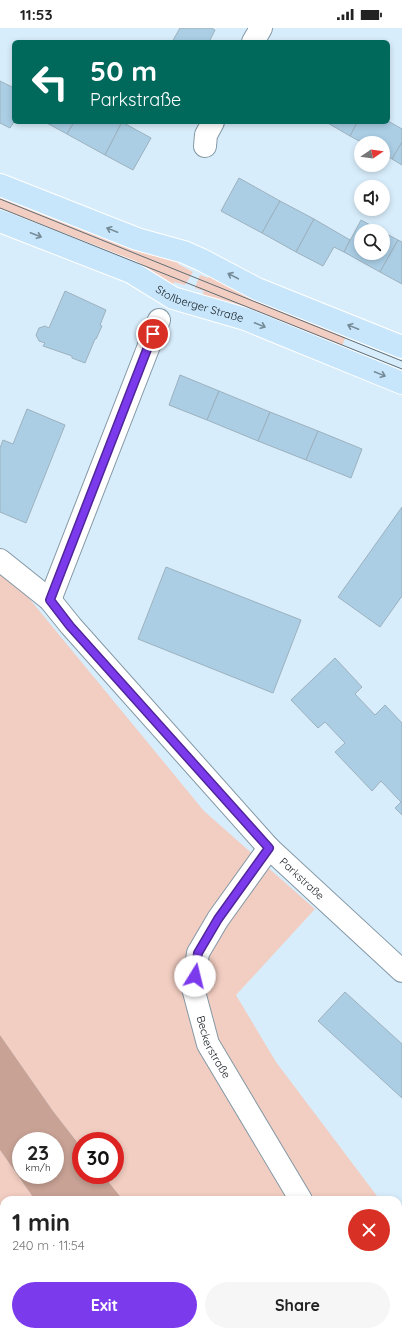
<!DOCTYPE html>
<html lang="en">
<head>
<meta charset="utf-8">
<style>
	:root { --surface:#fff; --page:#f6f6f6; --text:#222; --muted:#767676; --accent:#7c3aed }
	body { margin:0; font-family:Quicksand,sans-serif; background:var(--page); color:var(--text); height:100vh; display:flex; flex-direction:column; font-size:15px; white-space:nowrap }
	* { box-sizing:border-box; margin:0 }
	p { font-size:13px; color:var(--muted) }
	.icon { flex:none; width:22px; height:22px; fill:none; stroke:currentColor; stroke-width:2; stroke-linecap:round; stroke-linejoin:round }
	.map { position:relative; flex:1; overflow:hidden }
	.sheet { position:absolute; left:0px; top:1168px; width:402px; height:140px; display:flex; flex-direction:column; background:var(--surface); border-radius:12px 12px 0 0; box-shadow:0 2px 6px #0003 }
	.sheet>* { flex:none }
	.banner { position:absolute; left:12px; top:12px; width:378px; height:84px; border-radius:6px; box-shadow:0 2px 6px #0003; background:#00695c; color:#fff; overflow:hidden }
	.needle { width:26px; rotate:77deg }
	.controls { position:absolute; left:354px; top:108px; display:grid; gap:8px }
	.controls a { display:grid; place-items:center; width:36px; height:36px; border-radius:50%; background:var(--surface); box-shadow:0 2px 6px #0003; font-size:20px }
	.speed { position:absolute; left:12px; top:1104px; display:flex; gap:8px; font-size:20px; font-weight:700; text-align:center }
	.speed>* { display:grid; place-content:center; width:52px; height:52px; border-radius:50%; background:var(--surface); box-shadow:0 2px 6px #0003; line-height:1 }
	.speed small { font-size:10px; font-weight:400 }
	.speed .limit { border:6px solid #d22; background:#fff; color:#111 }
	.pin { position:absolute; display:grid; place-items:center; width:34px; height:34px; color:#fff; margin:-17px; border:2px solid #fff; border-radius:50%; box-shadow:0 1px 4px #0007 }
	.me { position:absolute; width:44px; margin:-22px; rotate:9deg; stroke-linejoin:round; filter:drop-shadow(0 0 3px #0008) }
	.turn { display:flex; align-items:center; gap:14px; height:84px; padding:0 12px; font-size:18px }
	.turn .icon { width:52px; height:52px; stroke-width:2.5 }
	.turn b { display:block; font-size:28px; line-height:34px }
	.round { display:grid; place-items:center; flex:none; width:42px; height:42px; border-radius:21px; background:var(--page) }
	.summary { display:flex; align-items:center; justify-content:space-between; height:68px; padding:0 12px }
	h1 { font-size:24px; font-weight:700; line-height:30px }
	.action { display:flex; gap:8px; margin-top:auto; padding:8px 12px }
	.action a { flex:1; height:46px; border-radius:24px; background:var(--accent); color:#fff; font-size:16px; font-weight:700; line-height:46px; text-align:center }
	.action a+a { background:var(--page); color:var(--text) }
	.status { display:flex; justify-content:space-between; align-items:center; height:28px; padding:0 20px; background:var(--surface); direction:ltr }
	.status svg { height:11px; fill:currentColor }
	.map>svg:first-child { display:block }
	.green { fill:#f2cdc1 }
	.water { fill:#c8a295; fill-rule:evenodd }
	.building { fill:#abcee5; stroke:#9db1be }
	.lines { fill:none; stroke-linecap:round; stroke-linejoin:round }
	.minor-casing { stroke:#8498a5; stroke-width:24 }
	.major-casing { stroke:#fff; stroke-width:24 }
	.minor { stroke:#fff; stroke-width:22 }
	.major { stroke:#c7e6fb; stroke-width:22 }
	.tram { stroke:#606d75; stroke-width:1 }
	.oneway { stroke:#768b98 }
	.route-casing { stroke:#51269a; stroke-width:10 }
	.route { stroke:#7c3aed; stroke-width:7 }
	.labels { text-anchor:middle; dominant-baseline:central; stroke-width:3.5; stroke-linejoin:round; paint-order:stroke }
	.street-label { font-size:11px; fill:#141b20; stroke:#d8edfb }
</style>
</head>
<body>
<div class="status"><b>11:53</b><svg viewBox="0 0 49 12"><path d="M0 12V9h3v3zM5 12V6h3v6zM10 12V3h3v9zM15 12V0h3v12zM26 1h20v11H26zM47 4h2v5h-2z"/></svg></div>
<div class="map">
<svg width="402" height="1308" viewBox="0 0 402 1308">
	<rect width="100%" height="100%" fill="#d8edfb"/>
	<g class="green">
		<path d="M0 163 181 229 178 236 193 244 185 257 174 254 171 262 0 187Z"/>
		<path d="M210 242 348 302 340 324 200 271 204 263 195 260 200 247 208 250Z"/>
		<path d="M0 535 204 783 315 881 236 967 276 1034 380 1172H123L103 1147H115V1113H81V1119L53 1083 0 1007Z"/>
		<path d="M0 1122 35 1172H4V1304H136L139 1308H0Z"/>
		<path d="M398 1196 402 1201V1308H229L226 1304H398Z"/>
	</g>
	<g class="water">
		<path d="M0 1007 53 1083 81 1119V1147H103L123 1172H35L0 1122ZM21 1113H55V1147H21Z"/>
		<path d="M136 1304H226L229 1308H139Z"/>
	</g>
	<g class="building">
		<path d="M180 0H211L215 2 209 14H172Z"/>
		<path d="M0 53 14 60V94L10 100 0 95Z"/>
		<path d="M388 93 402 101V114L392 131 383 126V115H363L350 108 357 94H388Z"/>
		<path d="M45 94H74L67 106Z"/>
		<path d="M74 94H122L105 127 67 106Z"/>
		<path d="M122 94 151 110 133 142 105 127Z"/>
		<path d="M326 94H357L350 108Z"/>
		<path d="M402 114V137L392 131Z"/>
		<path d="M239 150 280 173 262 205 221 183Z"/>
		<path d="M280 173 314 191 296 224 262 205Z"/>
		<path d="M314 191 350 212 344 224 334 219 323 238 296 224Z"/>
		<path d="M361 192 381 203H361V225H383V204L398 212 380 244 344 224Z"/>
		<path d="M398 212 402 214V256L380 244Z"/>
		<path d="M65 263 106 282 100 297 102 298 96 311H95L85 335 72 330V328L43 318 45 315 39 313 36 307 39 300 45 298 49 300Z"/>
		<path d="M180 347 219 363 207 392 169 377Z"/>
		<path d="M219 363 270 384 258 413 207 392Z"/>
		<path d="M27 381 65 397 26 495 0 484V420L3 412 13 416Z"/>
		<path d="M270 384 318 403 306 432 258 413Z"/>
		<path d="M318 403 362 421 351 450 306 432Z"/>
		<path d="M402 479V568L380 599 338 569Z"/>
		<path d="M166 539 301 592 273 665 138 611Z"/>
		<path d="M335 630 362 659 355 666 375 687 385 677 402 695V787L395 780 401 774 381 753 372 763 335 724 345 715 325 694 318 700 291 672Z"/>
		<path d="M345 964 402 1016V1070L318 993Z"/>
	</g>
	<g class="lines">
		<defs>
			<g id="minor">
				<path d="M253 14 261 0"/>
				<path d="M205 118 206 107 213 94"/>
				<path id="s1" d="M0 532 50 572 71 598 269 820 402 943"/>
				<path d="M50 572 159 292"/>
				<path id="s2" d="M269 820 218 891 198 925 193 960 208 1016 301 1172"/>
				<path d="M379 1304 382 1308"/>
			</g>
			<g id="major">
				<path d="M0 157 137 211 184 224 202 232 257 261 402 319"/>
				<path id="s3" d="M0 193 131 244 173 270 245 291 402 355"/>
			</g>
		</defs>
		<use href="#minor" class="minor-casing"/>
		<use href="#major" class="major-casing"/>
		<use href="#minor" class="minor"/>
		<use href="#major" class="major"/>
		<g class="tram">
			<path d="M0 171 402 333"/>
			<path d="M0 180 402 341"/>
		</g>
	</g>
	<defs><path id="oneway-shaft" d="M-6 0H5M1.5-3L5.5 0L1.5 3" fill="none" stroke-width="1.6" stroke-linecap="round" stroke-linejoin="round"/></defs>
	<g class="oneway">
		<use href="#oneway-shaft" transform="translate(112 202) rotate(-158)"/>
		<use href="#oneway-shaft" transform="translate(36 207) rotate(21)"/>
		<use href="#oneway-shaft" transform="translate(233 248) rotate(-152)"/>
		<use href="#oneway-shaft" transform="translate(260 297) rotate(22)"/>
		<use href="#oneway-shaft" transform="translate(353 299) rotate(-158)"/>
		<use href="#oneway-shaft" transform="translate(380 346) rotate(22)"/>
	</g>
	<g class="lines">
		<defs>
			<path id="route" d="M153 306 50 572 70 598 269 820 218 891 198 925 195 948"/>
		</defs>
		<use href="#route" class="route-casing"/>
		<use href="#route" class="route"/>
	</g>
	<g class="labels">
		<g class="street-label">
			<text stroke="none"><textPath href="#s3" startOffset="217">Stollberger Straße</textPath></text>
			<text stroke="none"><textPath href="#s1" startOffset="440">Parkstraße</textPath></text>
			<text stroke="none"><textPath href="#s2" startOffset="225">Beckerstraße</textPath></text>
		</g>
	</g>
</svg>
<div class="controls">
<a><svg class="needle" viewBox="-14 -14 28 28"><path d="M0-13l5 13h-10z" fill="#e53935"/><path d="M0 13l5-13h-10z" fill="#767676"/></svg></a>
<a><svg class="icon" aria-label="sound" viewBox="0 0 24 24"><path d="M4 9h4l5-4v14l-5-4H4zM17 9q2 3 0 6"/></svg></a>
<a><svg class="icon" aria-label="search" viewBox="0 0 24 24"><circle cx="10" cy="10" r="6"/><path d="M15 15l6 6"/></svg></a>
</div>
<div class="speed"><div>23<small>km/h</small></div><div class="limit">30</div></div>
<div class="pin" style="left:153px;top:306px;background:#d93025"><svg class="icon" aria-label="arrive" viewBox="0 0 24 24"><path d="M6 21V4h12l-3 4 3 4H6"/></svg></div>
<svg class="me" style="left:195px;top:948px" viewBox="-20 -20 40 40"><circle r="19" fill="#fff"/><path d="M0-13L10 11 0 6-10 11z" fill="#7c3aed"/></svg>
<div class="banner">
<div class="turn"><svg class="icon" aria-label="left" viewBox="0 0 24 24"><path d="M17 20v-9H6M10 6l-5 5 5 5"/></svg><div><b>50 m</b>Parkstraße</div></div>
</div>
<section class="sheet">
<div class="summary"><div><h1>1 min</h1><p>240 m · 11:54</p></div><a class="round" style="background:#d93025;color:#fff"><svg class="icon" aria-label="close" viewBox="0 0 24 24"><path d="M6 6l12 12M18 6L6 18"/></svg></a></div>
<div class="action"><a>Exit</a><a>Share</a></div>
</section>
</div>
</body>
</html>
